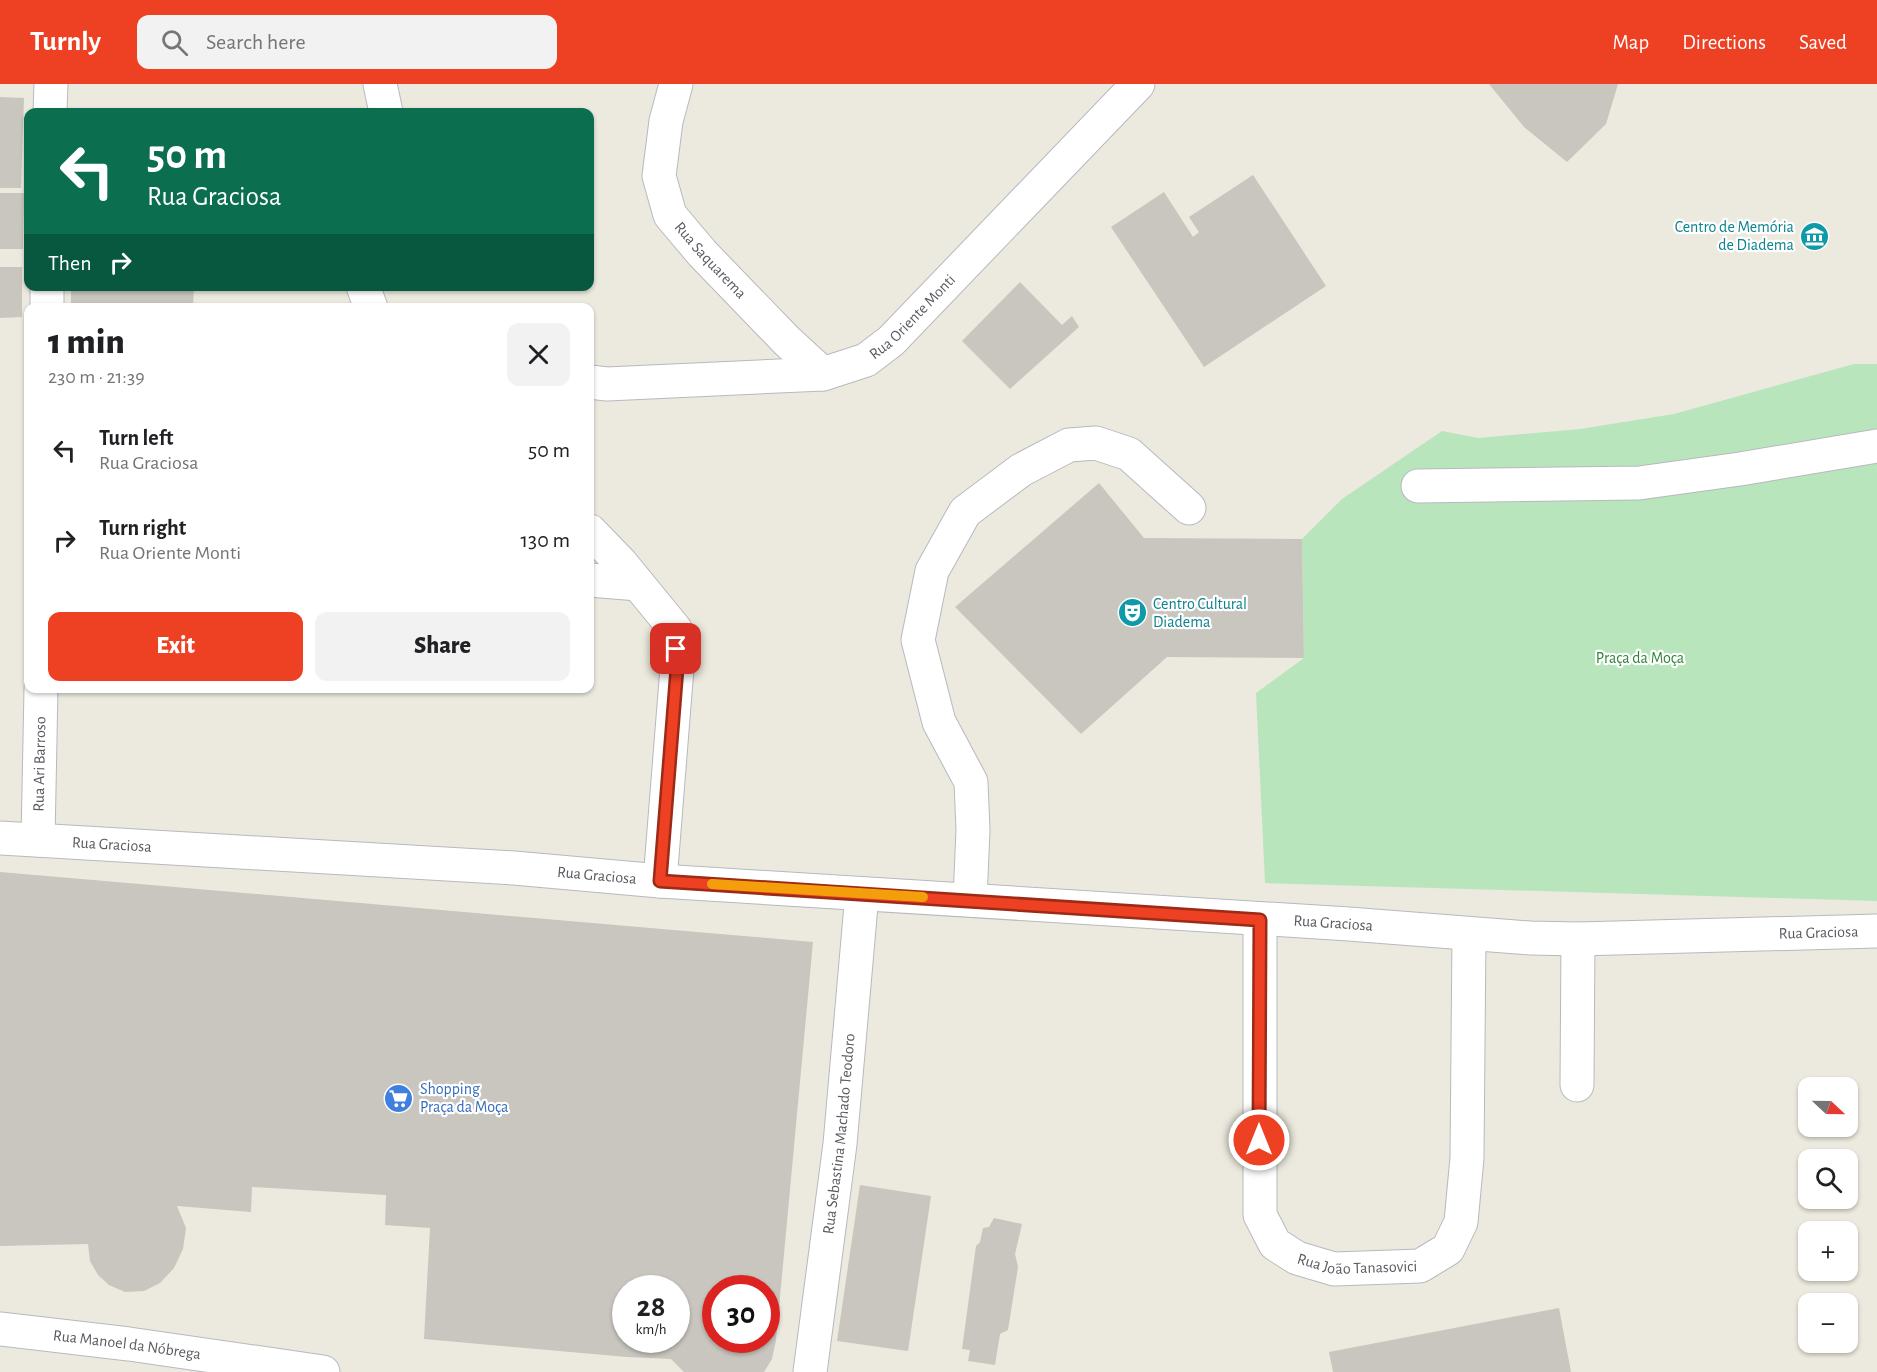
<!DOCTYPE html>
<html lang="en">
<head>
<meta charset="utf-8">
<style>
	:root { --surface:#fff; --page:#f2f2f2; --text:#202124; --muted:#757577; --accent:#ee4022 }
	body { margin:0; font-family:"Alegreya Sans",sans-serif; background:var(--page); color:var(--text); height:100vh; display:flex; flex-direction:column; font-size:22px; white-space:nowrap }
	* { box-sizing:border-box; margin:0 }
	p { font-size:20px; color:var(--muted) }
	.icon { flex:none; width:33px; height:33px; fill:none; stroke:currentColor; stroke-width:2; stroke-linecap:round; stroke-linejoin:round }
	.map { position:relative; flex:1; overflow:hidden }
	.side { position:absolute; left:24px; top:219px; width:570px; height:390px; display:flex; flex-direction:column; background:var(--surface); border-radius:12px; box-shadow:0 2px 4px #0004 }
	.side>* { flex:none }
	.top-card { position:absolute; left:24px; top:24px; width:570px; height:183px; border-radius:12px; box-shadow:0 2px 4px #0004; background:#0b6e4f; color:#fff; overflow:hidden }
	.needle { width:39px; rotate:112deg }
	.fabs { position:absolute; left:1798px; top:993px; display:grid; gap:12px }
	.fabs a { display:grid; place-items:center; width:60px; height:60px; border-radius:12px; background:var(--surface); box-shadow:0 2px 4px #0004; font-size:30px }
	.speed { position:absolute; left:612px; top:1191px; display:flex; gap:12px; font-size:30px; font-weight:700; text-align:center }
	.speed>* { display:grid; place-content:center; width:78px; height:78px; border-radius:50%; background:var(--surface); box-shadow:0 2px 4px #0004; line-height:1 }
	.speed small { font-size:15px; font-weight:400 }
	.speed .limit { border:9px solid #d22; background:#fff; color:#111 }
	.pin { position:absolute; display:grid; place-items:center; width:51px; height:51px; color:#fff; margin:-26px; border-radius:12px; box-shadow:0 3px 9px #0006 }
	.me { position:absolute; width:66px; margin:-33px; rotate:0deg; stroke-linejoin:round; filter:drop-shadow(0 0 4px #0008) }
	.turn { display:flex; align-items:center; gap:21px; height:126px; padding:0 24px; font-size:27px }
	.turn .icon { width:78px; height:78px; stroke-width:2.5 }
	.turn b { display:block; font-size:42px; line-height:51px }
	.then { display:flex; align-items:center; height:57px; padding:0 24px; background:#0003; gap:12px; font-size:22px }
	.round { display:grid; place-items:center; flex:none; width:63px; height:63px; border-radius:12px; background:var(--page) }
	.summary { display:flex; align-items:center; justify-content:space-between; height:102px; padding:0 24px }
	h1 { font-size:36px; font-weight:800; line-height:45px }
	.button { display:flex; gap:12px; margin-top:auto; padding:12px 24px }
	.button a { flex:1; height:69px; border-radius:12px; background:var(--accent); color:#fff; font-size:24px; font-weight:800; line-height:69px; text-align:center }
	.button a+a { background:var(--page); color:var(--text) }
	ul { padding:0; list-style:none }
	li { display:flex; align-items:center; gap:18px; height:90px; padding:0 24px }
	li div { flex:1 }
	li b { display:block; font-size:22px }
	li em { font-style:normal }
	header { display:flex; align-items:center; gap:36px; box-sizing:border-box; height:84px; padding:0 30px; background:var(--accent); color:#fff }
	header strong { font-size:28px }
	nav { display:flex; gap:33px; margin-inline-start:auto; font-size:21px }
	.search { width:420px; height:54px; background:var(--page); display:flex; align-items:center; gap:15px; box-sizing:border-box; padding:0 21px; border-radius:12px; color:var(--muted); font-size:22px }
	.map>svg:first-child { display:block }
	.green { fill:#b9e5bc }
	.building { fill:#c8c6be; fill-rule:evenodd }
	.lines { fill:none; stroke-linecap:round; stroke-linejoin:round }
	.minor-casing { stroke:#b7b9be; stroke-width:35 }
	.minor { stroke:#fff; stroke-width:33 }
	.route-casing { stroke:#9b2a16; stroke-width:15 }
	.route { stroke:#ee4022; stroke-width:10 }
	.slow { stroke:#f59e0b; stroke-width:10 }
	.labels { text-anchor:middle; dominant-baseline:central; stroke-width:4.5; stroke-linejoin:round; paint-order:stroke }
	.culture-label { font-size:16px; fill:#0d838f; stroke:#fff; text-anchor:end }
	.street-label { font-size:16px; fill:#585b60; stroke:#fff }
	.park-label { font-size:16px; fill:#31863b; stroke:#fff }
	.shop-label { font-size:16px; fill:#366cbe; stroke:#fff; text-anchor:start }
</style>
</head>
<body>
<header>
<strong>Turnly</strong>
<div class="search"><svg class="icon" aria-label="search" viewBox="0 0 24 24"><circle cx="10" cy="10" r="6"/><path d="M15 15l6 6"/></svg>Search here</div>
<nav><a>Map</a><a>Directions</a><a>Saved</a></nav>
</header>
<div class="map">
<svg width="1877" height="1288" viewBox="0 0 1877 1288">
	<rect width="100%" height="100%" fill="#eceade"/>
	<path class="green" d="M1854 280H1877V817L1265 799 1256 609 1304 574 1302 455 1342 415 1442 347 1478 354 1580 345 1674 330Z"/>
	<g class="building">
		<path d="M1489 0H1618L1606 40 1567 78 1524 43Z"/>
		<path d="M0 13 24 14 21 104H0Z"/>
		<path d="M1253 91 1326 202 1204 283 1111 143 1164 108 1193 153 1199 148 1189 133Z"/>
		<path d="M0 109H24L23 165H0Z"/>
		<path d="M0 183H22V233L0 234Z"/>
		<path d="M1020 198 1062 241 1072 232 1079 243 1010 305 962 257Z"/>
		<path d="M71 202H194L193 224H71Z"/>
		<path d="M1099 399 1144 454 1302 455 1304 574 1167 573 1081 650 955 523Z"/>
		<path d="M0 788 813 858 776 1256 772 1275 764 1288H684L671 1275 627 1273 424 1255 430 1144 385 1141 386 1111 252 1103 251 1128 177 1122 186 1144 183 1165 174 1184 160 1199 144 1207 125 1208 109 1201 98 1191 90 1177 88 1160 0 1162ZM626 1204H676V1256H626ZM716 1204H766V1256H716Z"/>
		<path d="M860 1101 931 1112 908 1267 837 1257Z"/>
		<path d="M994 1134 1022 1140 1015 1170 1018 1183 1008 1246 1000 1250 995 1281 968 1277 970 1266 962 1265 976 1162 980 1158 983 1144 989 1143Z"/>
		<path d="M1559 1224 1571 1288H1333L1329 1268Z"/>
	</g>
	<g class="lines">
		<defs>
			<g id="minor">
				<path d="M380 0 386 28"/>
				<path id="s1" d="M676 0 666 37 659 92 670 131 702 169 787 257 823 290"/>
				<path d="M50 28 51 0"/>
				<path d="M363 202 371 224"/>
				<path d="M47 224V202"/>
				<path id="s2" d="M590 298 607 300 823 290 866 276 891 257 1138 0"/>
				<path d="M1418 402 1639 399 1740 385 1877 362"/>
				<path d="M590 447 621 479 675 545 677 584 660 797"/>
				<path d="M590 496 638 500"/>
				<path id="s3" d="M0 754 514 784 660 797 1349 840 1530 854 1578 855 1877 847"/>
				<path id="s4" d="M38 756 41 604"/>
				<path d="M970 816 973 746 971 698 939 638 918 556 932 487 965 428 1021 386 1069 361 1096 359 1129 370 1189 424"/>
				<path id="s5" d="M1260 835V1131L1275 1160 1297 1174 1334 1185 1420 1182 1448 1165 1461 1138 1467 1074 1469 850"/>
				<path d="M1577 1001 1578 855"/>
				<path id="s6" d="M0 1245 129 1260 323 1288"/>
				<path id="s7" d="M810 1288 840 1060 862 810"/>
			</g>
		</defs>
		<use href="#minor" class="minor-casing"/>
		<use href="#minor" class="minor"/>
	</g>
	<g class="lines">
		<defs>
			<path id="route" d="M676 565 677 584 660 797 1260 836 1259 1056"/>
		</defs>
		<use href="#route" class="route-casing"/>
		<use href="#route" class="route"/>
		<path class="slow" d="M712 800 923 813"/>
	</g>
	<defs>
		<symbol id="museum-disc" viewBox="-11 -11 22 22"><circle r="9.5" fill="#0f9aa8" stroke="#fff"/><path d="M0-6L6-3V-2H-6V-3ZM-5-1h2V3h-2ZM-1-1h2V3h-2ZM3-1h2V3H3ZM-6 4H6V6H-6Z" fill="#fff"/></symbol>
		<symbol id="theatre-disc" viewBox="-11 -11 22 22"><circle r="9.5" fill="#0f9aa8" stroke="#fff"/><path d="M-5-5.5Q0-4 5-5.5V0Q5 5 0 6Q-5 5-5 0ZM-3.3-2.5H-1v1.5H-3.3ZM1-2.5H3.3v1.5H1ZM-2.8 1Q0 5.5 2.8 1Z" fill="#fff"/></symbol>
		<symbol id="supermarket-disc" viewBox="-11 -11 22 22"><circle r="9.5" fill="#3f7fe0" stroke="#fff"/><path d="M-6-5.5h2.5l.6 2H6L4.5 2H-2.5L-4.4-4H-6ZM-1.5 3.2a1.3 1.3 0 1 0 .1 0ZM3 3.2a1.3 1.3 0 1 0 .1 0Z" fill="#fff"/></symbol>
	</defs>
	<g fill-rule="evenodd">
		<use href="#museum-disc" x="1798" y="136" width="33" height="33"/>
		<use href="#theatre-disc" x="1116" y="512" width="33" height="33"/>
		<use href="#supermarket-disc" x="382" y="998" width="33" height="33"/>
	</g>
	<g class="labels">
		<g class="culture-label">
			<text x="1794" y="143">Centro de Memória<tspan x="1794" dy="18">de Diadema</tspan></text>
			<text x="1153" y="520" text-anchor="start">Centro Cultural<tspan x="1153" dy="18">Diadema</tspan></text>
		</g>
		<g class="street-label">
			<text stroke="none"><textPath href="#s1" startOffset="195">Rua Saquarema</textPath></text>
			<text stroke="none"><textPath href="#s2" startOffset="342">Rua Oriente Monti</textPath></text>
			<text stroke="none"><textPath href="#s4" startOffset="76">Rua Ari Barroso</textPath></text>
			<text stroke="none"><textPath href="#s3" startOffset="112">Rua Graciosa</textPath></text>
			<text stroke="none"><textPath href="#s3" startOffset="598">Rua Graciosa</textPath></text>
			<text stroke="none"><textPath href="#s3" startOffset="1336">Rua Graciosa</textPath></text>
			<text stroke="none"><textPath href="#s3" startOffset="1822">Rua Graciosa</textPath></text>
			<text stroke="none"><textPath href="#s7" startOffset="240">Rua Sebastina Machado Teodoro</textPath></text>
			<text stroke="none"><textPath href="#s5" startOffset="416">Rua João Tanasovici</textPath></text>
			<text stroke="none"><textPath href="#s6" startOffset="128">Rua Manoel da Nóbrega</textPath></text>
		</g>
		<g class="park-label">
			<text x="1640" y="574">Praça da Moça</text>
		</g>
		<g class="shop-label">
			<text x="420" y="1005">Shopping<tspan x="420" dy="18">Praça da Moça</tspan></text>
		</g>
	</g>
</svg>
<div class="fabs">
<a><svg class="needle" viewBox="-14 -14 28 28"><path d="M0-13l5 13h-10z" fill="#e53935"/><path d="M0 13l5-13h-10z" fill="#757577"/></svg></a>
<a><svg class="icon" aria-label="search" viewBox="0 0 24 24"><circle cx="10" cy="10" r="6"/><path d="M15 15l6 6"/></svg></a>
<a>+</a>
<a>−</a>
</div>
<div class="speed"><div>28<small>km/h</small></div><div class="limit">30</div></div>
<div class="pin" style="left:676px;top:565px;background:#d93025"><svg class="icon" aria-label="arrive" viewBox="0 0 24 24"><path d="M6 21V4h12l-3 4 3 4H6"/></svg></div>
<svg class="me" style="left:1259px;top:1056px" viewBox="-20 -20 40 40"><circle r="17" fill="#ee4022" stroke="#fff" stroke-width="3"/><path d="M0-11L8 9 0 5-8 9z" fill="#fff"/></svg>
<div class="top-card">
<div class="turn"><svg class="icon" aria-label="left" viewBox="0 0 24 24"><path d="M17 20v-9H6M10 6l-5 5 5 5"/></svg><div><b>50 m</b>Rua Graciosa</div></div>
<div class="then">Then<svg class="icon" aria-label="right" viewBox="0 0 24 24"><path d="M7 20v-9h11M14 6l5 5-5 5"/></svg></div>
</div>
<section class="side">
<div class="summary"><div><h1>1 min</h1><p>230 m · 21:39</p></div><a class="round"><svg class="icon" aria-label="close" viewBox="0 0 24 24"><path d="M6 6l12 12M18 6L6 18"/></svg></a></div>
<ul>
<li><svg class="icon" aria-label="left" viewBox="0 0 24 24"><path d="M17 20v-9H6M10 6l-5 5 5 5"/></svg><div><b>Turn left</b><p>Rua Graciosa</p></div><em>50 m</em></li>
<li><svg class="icon" aria-label="right" viewBox="0 0 24 24"><path d="M7 20v-9h11M14 6l5 5-5 5"/></svg><div><b>Turn right</b><p>Rua Oriente Monti</p></div><em>130 m</em></li>
</ul>
<div class="button"><a>Exit</a><a>Share</a></div>
</section>
</div>
</body>
</html>
